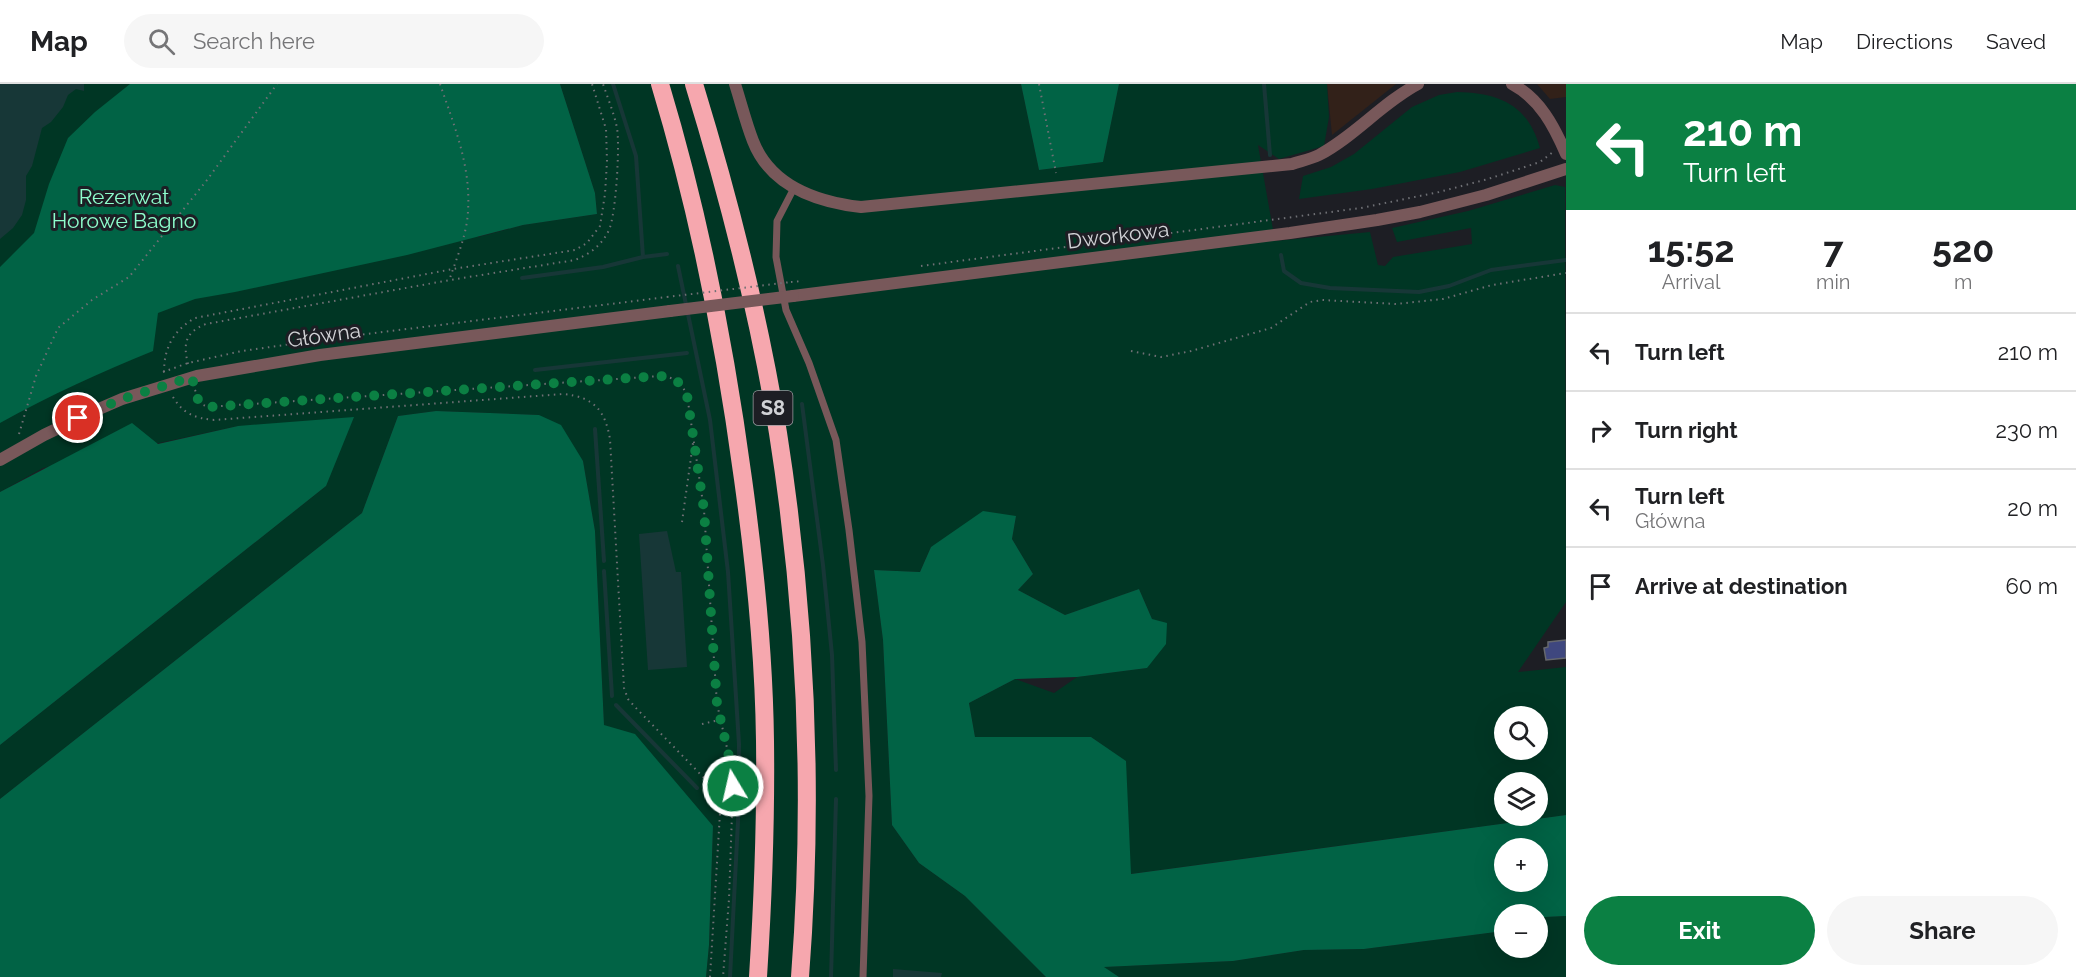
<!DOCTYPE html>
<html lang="en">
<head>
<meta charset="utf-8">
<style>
	:root { --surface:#fff; --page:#f6f6f6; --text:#202124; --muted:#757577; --line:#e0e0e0; --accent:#0b8043 }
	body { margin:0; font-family:Raleway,sans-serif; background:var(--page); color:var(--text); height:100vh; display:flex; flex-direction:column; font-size:22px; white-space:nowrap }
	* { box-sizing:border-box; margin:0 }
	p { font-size:20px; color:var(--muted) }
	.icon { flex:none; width:33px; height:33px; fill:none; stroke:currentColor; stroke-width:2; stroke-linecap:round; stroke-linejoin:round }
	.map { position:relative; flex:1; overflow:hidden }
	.drawer { display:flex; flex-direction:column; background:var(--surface); width:510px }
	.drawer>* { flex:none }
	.guide { background:#0b8043; color:#fff; overflow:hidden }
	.tools { position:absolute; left:1494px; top:622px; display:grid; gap:12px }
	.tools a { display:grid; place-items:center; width:54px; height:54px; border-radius:50%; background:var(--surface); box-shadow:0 6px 24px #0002; font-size:30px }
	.pin { position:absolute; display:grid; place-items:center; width:51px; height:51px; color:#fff; margin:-26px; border:3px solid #fff; border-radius:50%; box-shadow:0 2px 6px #0007 }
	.me { position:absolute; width:66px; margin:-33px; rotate:351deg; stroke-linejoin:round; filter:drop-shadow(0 0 4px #0008) }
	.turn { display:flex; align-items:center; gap:21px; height:126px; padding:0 18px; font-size:27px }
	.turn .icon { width:78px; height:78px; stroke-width:2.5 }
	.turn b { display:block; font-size:42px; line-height:51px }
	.eta { display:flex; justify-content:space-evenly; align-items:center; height:102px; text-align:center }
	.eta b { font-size:36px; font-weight:700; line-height:42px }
	.action { display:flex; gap:12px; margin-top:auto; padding:12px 18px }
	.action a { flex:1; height:69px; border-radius:36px; background:var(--accent); color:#fff; font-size:24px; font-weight:700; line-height:69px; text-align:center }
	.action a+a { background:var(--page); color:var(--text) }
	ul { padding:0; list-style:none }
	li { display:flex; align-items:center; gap:18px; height:78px; padding:0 18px; border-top:2px solid var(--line) }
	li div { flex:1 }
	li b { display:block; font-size:22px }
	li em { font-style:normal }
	header { display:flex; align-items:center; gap:36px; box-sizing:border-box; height:84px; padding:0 30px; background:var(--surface); border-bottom:2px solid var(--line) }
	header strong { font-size:28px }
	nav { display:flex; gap:33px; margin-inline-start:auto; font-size:21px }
	.search { width:420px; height:54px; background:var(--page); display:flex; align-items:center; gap:15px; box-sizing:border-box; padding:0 21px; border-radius:33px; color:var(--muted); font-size:22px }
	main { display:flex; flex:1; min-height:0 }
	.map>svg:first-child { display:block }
	.industrial { fill:#322119 }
	.green { fill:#003624; fill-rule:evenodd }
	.forest { fill:#016345; fill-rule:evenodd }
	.water { fill:#173737 }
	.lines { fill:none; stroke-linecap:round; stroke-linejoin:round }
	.stream { stroke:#173737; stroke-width:4 }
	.building { fill:#3f477f; stroke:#66686e; stroke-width:1.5 }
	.path { stroke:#6f7075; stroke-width:2; stroke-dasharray:1.5 4.5; stroke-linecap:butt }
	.service { stroke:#78585a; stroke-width:7 }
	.minor { stroke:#78585a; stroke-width:12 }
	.tertiary { stroke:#78585a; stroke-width:12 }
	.motorway { stroke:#f6a7ae; stroke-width:18 }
	.path-bridge { stroke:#6f7075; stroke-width:2; stroke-dasharray:1.5 4.5; stroke-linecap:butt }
	.tertiary-bridge { stroke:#78585a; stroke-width:12 }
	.route { stroke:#0b8043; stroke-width:10; stroke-dasharray:0 18 }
	.labels { text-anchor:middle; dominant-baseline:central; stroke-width:6; stroke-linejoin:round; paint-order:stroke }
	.shield { fill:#1d1e24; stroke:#9b9ca1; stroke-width:1.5 }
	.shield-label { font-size:20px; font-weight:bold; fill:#d1d2d6 }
	.park-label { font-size:21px; fill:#8efecd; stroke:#1d1e24 }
	.street-label { font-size:21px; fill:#d1d2d6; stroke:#1d1e24 }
</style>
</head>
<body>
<header>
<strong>Map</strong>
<div class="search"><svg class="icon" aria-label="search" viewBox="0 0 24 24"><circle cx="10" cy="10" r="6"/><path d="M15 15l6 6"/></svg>Search here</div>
<nav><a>Map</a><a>Directions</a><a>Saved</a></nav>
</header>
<main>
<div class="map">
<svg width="1566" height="893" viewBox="0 0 1566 893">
	<rect width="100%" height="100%" fill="#1d1e24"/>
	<g class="industrial">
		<path d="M1327 0H1396L1332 51Z"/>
		<path d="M1537 0H1566V13L1550 15Z"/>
	</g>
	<g class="green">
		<path d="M0 0H430L478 153 523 141 597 130 595 109 560 0H1021L1039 86 1103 78 1119 0H1327L1329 33 1324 62 1279 75 1258 61 1275 157 1370 148 1378 181 1385 182 1393 173 1472 160 1471 144 1397 158 1392 144 1468 127 1555 101 1565 103 1566 518 1518 588 1566 583V731L1130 790 1125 677 1091 653H975L969 619 1015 595 1054 609 1077 593 1147 584 1152 535 1139 505 1065 531 1018 506 1033 490 1012 455 1016 432 931 463 920 488 874 486 883 556 892 741 919 779 965 812 1046 893H706L709 861 713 742 604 641 595 447 583 377 539 331 436 327 398 332 362 429 0 715V661L326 402 238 342 43 384 0 408ZM1504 633H1538V666H1504ZM1504 699H1538V732H1504Z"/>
		<path d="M1457 8C1500 9 1528 21 1540 64L1460 88 1372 105 1299 115 1303 92 1331 83 1354 70 1412 23 1439 11Z"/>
		<path d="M1566 832V893H1119L1103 883 1233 877 1304 866 1364 865 1496 848 1504 846V864H1538V835L1545 833Z"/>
	</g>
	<g class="forest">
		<path d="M130 0H560L595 109 597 130 523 141 407 171 235 208 195 215 158 229 153 267C101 288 50 311 0 339V183L34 149 49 100 68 54 95 28Z"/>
		<path d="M1021 0H1119L1103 78 1039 86Z"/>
		<path d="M436 327 539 331 561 341 583 377 595 447 604 641 635 650 713 742 709 861 706 893H0V715L362 429 398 332Z"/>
		<path d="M354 333 326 402 0 661V408L132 339 158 360 238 342Z"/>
		<path d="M983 427 1016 432 1012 455 1033 490 1018 506 1065 531 1139 505 1152 535 1167 539 1166 560 1147 584 1077 593 1015 595 969 619 975 653H1091L1126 677 1131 790 1566 731V832L1545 833 1538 835V831H1504V846L1496 848 1364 865 1304 866 1233 877 1104 883 1119 893H1046L965 812 919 779 892 741 883 556 874 486 920 488 931 463ZM1504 765H1538V798H1504Z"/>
	</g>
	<g class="water">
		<path d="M0 0H84V7L76 5 68 11 63 23 51 38 42 44 32 82 26 92V116L22 131 13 144 0 155Z"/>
		<path d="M667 447 676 488H681L687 583 648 586 639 450Z"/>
		<path d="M893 885 942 889 941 893H893Z"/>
	</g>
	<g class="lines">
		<g class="stream">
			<path d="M613 0 636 72 643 173 667 170"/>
			<path d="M1264 0 1270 71"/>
			<path d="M1281 171 1284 187 1301 199 1330 204 1419 208 1449 202 1491 186 1566 176"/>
			<path d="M678 182 710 336 728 488 739 660 738 737 730 893"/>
			<path d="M522 194 603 183 643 173"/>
			<path d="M535 286 687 269"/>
			<path d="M802 320 823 481 832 571 836 686"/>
			<path d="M595 345 604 477"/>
			<path d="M604 487 612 612"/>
			<path d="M616 621 697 704"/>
			<path d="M831 893 836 715"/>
		</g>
	</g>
	<path class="building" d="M1566 556V574L1546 576 1544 564 1548 563V558Z"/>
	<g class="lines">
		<g class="path">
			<path d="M440 0C454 41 471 82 468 127 467 150 457 173 450 194"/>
			<path d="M1039 0 1056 89"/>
			<path d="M921 182 1361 124 1439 108 1488 95 1540 78 1553 68"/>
			<path d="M791 198 803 197"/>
			<path d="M1131 267 1161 273 1191 267 1271 244 1310 218 1322 216 1396 220 1443 215 1492 201 1566 189"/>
			<path d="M188 280C183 260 185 248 206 240L450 196 575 176C590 170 602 161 609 146 616 130 620 62 617 44 614 29 608 15 603 0"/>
			<path d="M163 288 188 279 242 267 334 254 667 213"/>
			<path d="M164 288C164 263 174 246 195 234L453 185 575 166 587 159 600 142 605 110 607 77 606 45 592 0"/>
			<path d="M195 306 201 320 208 323 660 292C674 293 681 298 687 311L704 426 717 620 732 686 733 702 729 815 723 893"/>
			<path d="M173 313C183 330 195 334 214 336L563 310C594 313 605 326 610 355L624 604 628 615 635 623 707 697C715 707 718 716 720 729L710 893"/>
			<path d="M19 350 36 292 58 244 92 216 129 193 207 96 277 0"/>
			<path d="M682 438 693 359"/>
			<path d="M702 640 719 636"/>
		</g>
		<path class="service" d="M794 104 777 137 776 173 786 226 809 279 836 356 849 446 862 558 869 712 863 893"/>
		<g class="minor">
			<path d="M735 0C741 19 746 39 753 57 771 103 817 118 861 123L1292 80C1301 77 1311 75 1319 71 1355 52 1382 19 1418 0"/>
			<path d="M1512 0C1540 15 1554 42 1566 70"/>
		</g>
		<g class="tertiary">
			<path d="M793 212 1290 149 1377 136 1420 128 1486 111 1566 85"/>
			<path d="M0 376 44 351 92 328 122 315 197 292 320 271 670 227"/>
		</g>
		<g class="motorway">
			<path d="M660 0C699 129 725 261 743 395 755 482 764 569 765 657 766 736 763 814 758 893"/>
			<path d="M694 0C729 114 759 231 778 349 806 528 814 712 800 893"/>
		</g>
		<path class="path-bridge" d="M667 213 791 198"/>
		<path class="tertiary-bridge" d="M670 227 793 212"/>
	</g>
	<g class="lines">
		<path class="route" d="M78 334 122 315 192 293C195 305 195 320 208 323L660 292C674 293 681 298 687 311L704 426 717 620 732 686 733 702"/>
	</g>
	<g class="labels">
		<rect class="shield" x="753.5" y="307" width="39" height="34" rx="4.5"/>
		<g class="shield-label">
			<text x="773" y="324">S8</text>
		</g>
		<g class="park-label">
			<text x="124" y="112">Rezerwat<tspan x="124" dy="24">Horowe Bagno</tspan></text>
		</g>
		<g class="street-label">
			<text transform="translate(1118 151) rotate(-7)">Dworkowa</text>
			<text transform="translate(324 251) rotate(-8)">Główna</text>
		</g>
	</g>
</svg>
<div class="tools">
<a><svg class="icon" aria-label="search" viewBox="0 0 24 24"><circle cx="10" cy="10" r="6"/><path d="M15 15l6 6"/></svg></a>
<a><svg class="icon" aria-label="layers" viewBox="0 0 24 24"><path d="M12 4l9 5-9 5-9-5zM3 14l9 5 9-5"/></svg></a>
<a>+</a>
<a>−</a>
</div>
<div class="pin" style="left:78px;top:334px;background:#d93025"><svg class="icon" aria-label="arrive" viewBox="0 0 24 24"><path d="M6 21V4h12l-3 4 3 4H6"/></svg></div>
<svg class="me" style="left:733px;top:702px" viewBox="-20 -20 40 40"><circle r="17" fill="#0b8043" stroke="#fff" stroke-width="3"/><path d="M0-11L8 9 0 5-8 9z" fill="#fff"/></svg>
</div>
<section class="drawer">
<div class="guide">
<div class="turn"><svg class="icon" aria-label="left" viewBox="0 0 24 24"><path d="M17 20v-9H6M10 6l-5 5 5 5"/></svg><div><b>210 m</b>Turn left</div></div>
</div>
<div class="eta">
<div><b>15:52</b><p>Arrival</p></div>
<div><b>7</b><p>min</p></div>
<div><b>520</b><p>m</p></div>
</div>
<ul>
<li><svg class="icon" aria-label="left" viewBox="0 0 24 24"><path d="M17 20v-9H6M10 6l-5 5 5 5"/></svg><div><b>Turn left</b></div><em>210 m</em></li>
<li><svg class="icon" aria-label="right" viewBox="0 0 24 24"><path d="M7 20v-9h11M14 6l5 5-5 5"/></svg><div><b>Turn right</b></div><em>230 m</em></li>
<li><svg class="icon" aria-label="left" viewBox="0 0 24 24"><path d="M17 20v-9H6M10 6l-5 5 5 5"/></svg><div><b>Turn left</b><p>Główna</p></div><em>20 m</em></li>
<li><svg class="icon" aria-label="arrive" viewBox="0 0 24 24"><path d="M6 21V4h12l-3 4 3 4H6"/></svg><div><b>Arrive at destination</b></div><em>60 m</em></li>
</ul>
<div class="action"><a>Exit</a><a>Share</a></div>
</section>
</main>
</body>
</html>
